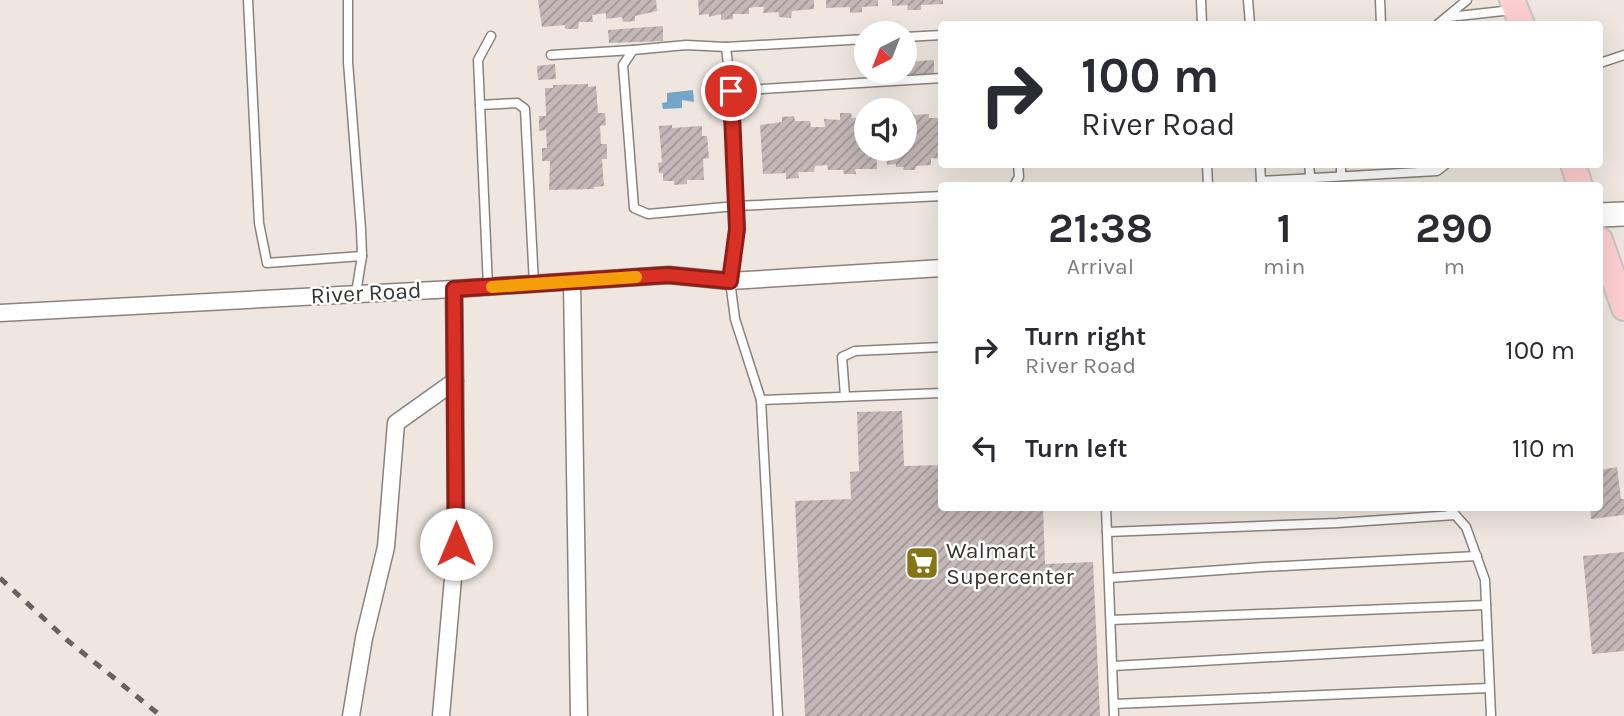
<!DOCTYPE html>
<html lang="en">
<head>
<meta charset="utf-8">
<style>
	:root { --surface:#fff; --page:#f7f7f7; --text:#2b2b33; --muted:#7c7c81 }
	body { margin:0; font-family:Karla,sans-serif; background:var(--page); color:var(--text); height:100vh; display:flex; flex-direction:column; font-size:26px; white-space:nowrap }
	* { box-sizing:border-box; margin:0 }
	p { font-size:23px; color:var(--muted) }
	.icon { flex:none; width:38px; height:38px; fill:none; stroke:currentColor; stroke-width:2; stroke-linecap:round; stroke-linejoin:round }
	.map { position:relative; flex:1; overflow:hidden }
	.side { position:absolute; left:938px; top:182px; width:665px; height:329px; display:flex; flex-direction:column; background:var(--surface); border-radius:7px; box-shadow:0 7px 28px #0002 }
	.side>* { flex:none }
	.hud { position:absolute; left:938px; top:21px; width:665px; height:147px; border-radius:7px; box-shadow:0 7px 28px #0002; background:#fff; color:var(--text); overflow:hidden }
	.needle { width:46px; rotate:222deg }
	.fabs { position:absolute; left:854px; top:21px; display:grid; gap:14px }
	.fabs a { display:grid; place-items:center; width:63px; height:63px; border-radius:50%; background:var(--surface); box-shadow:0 7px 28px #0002; font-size:35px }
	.pin { position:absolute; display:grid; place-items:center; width:60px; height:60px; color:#fff; margin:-30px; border:4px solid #fff; border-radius:50%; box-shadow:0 2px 7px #0007 }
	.me { position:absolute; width:77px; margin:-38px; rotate:0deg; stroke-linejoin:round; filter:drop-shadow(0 0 5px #0008) }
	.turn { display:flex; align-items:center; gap:24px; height:147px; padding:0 28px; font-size:32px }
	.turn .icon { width:91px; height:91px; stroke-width:2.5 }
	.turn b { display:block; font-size:49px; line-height:60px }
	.eta { display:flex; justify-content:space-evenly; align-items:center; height:119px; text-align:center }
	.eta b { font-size:42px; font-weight:700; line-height:49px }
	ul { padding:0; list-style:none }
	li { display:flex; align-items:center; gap:21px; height:98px; padding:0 28px }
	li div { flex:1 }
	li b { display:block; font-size:26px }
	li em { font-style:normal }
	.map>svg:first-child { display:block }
	.water { fill:#74a6ca }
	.building { fill:url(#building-hatch) }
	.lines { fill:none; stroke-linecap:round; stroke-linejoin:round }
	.lane-casing { stroke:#8a837d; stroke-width:11 }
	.street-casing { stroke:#8a837d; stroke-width:19 }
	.secondary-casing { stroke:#8a837d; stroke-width:26 }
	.primary-casing { stroke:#c7c6c6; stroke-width:28 }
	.lane { stroke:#fff; stroke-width:8 }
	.street { stroke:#fff; stroke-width:16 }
	.secondary { stroke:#fff; stroke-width:23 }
	.primary { stroke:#fecfd0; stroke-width:24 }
	.rail { stroke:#67625f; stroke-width:5; stroke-dasharray:9 9; stroke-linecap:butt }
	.route-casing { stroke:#8d1f18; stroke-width:18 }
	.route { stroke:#d93025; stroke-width:12 }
	.slow { stroke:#f59e0b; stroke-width:12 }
	.labels { text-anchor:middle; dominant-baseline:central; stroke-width:5; stroke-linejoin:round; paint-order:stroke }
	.street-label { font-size:23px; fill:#373432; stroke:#fff }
	.poi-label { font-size:23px; fill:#373432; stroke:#fff; text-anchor:start }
</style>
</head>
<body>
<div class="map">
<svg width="1624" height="716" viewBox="0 0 1624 716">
	<defs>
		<pattern id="building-hatch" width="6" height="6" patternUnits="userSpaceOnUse" patternTransform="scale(1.75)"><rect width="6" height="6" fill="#c3b8b7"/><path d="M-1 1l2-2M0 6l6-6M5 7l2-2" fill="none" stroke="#9f9695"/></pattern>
	</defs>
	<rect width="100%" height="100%" fill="#eee6df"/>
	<path class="water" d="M693 90 694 102 682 100V108L663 109 662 103 667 102V93Z"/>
	<g class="building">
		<path d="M538 0H656L657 11 635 16V21L623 22 622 17 606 19V13L592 15 593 22H579L578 29H565V25L542 27Z"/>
		<path d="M698 0H814V9L792 11 791 18 779 17 778 12 763 13 764 7H754L749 8V14H733V19L721 20V14L709 17V14L699 15Z"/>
		<path d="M826 0H878V6L862 7V12L850 13V7L826 8Z"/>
		<path d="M892 0H943V4L921 5V10H907L908 5 892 6Z"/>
		<path d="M663 26V41L609 43 608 30Z"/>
		<path d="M934 60V76L878 77 879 72H905V62Z"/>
		<path d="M555 64 556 79 538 80 537 66Z"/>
		<path d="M588 84V87L596 86 598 113H605L606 125 600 126 601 144H607V159H602L604 186 594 187V189L549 190 550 161H542V148H547L546 130 539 131V116H546L545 88H553V85Z"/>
		<path d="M912 111 914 115 929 114V118H942V159L931 158V165L916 166 915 170H903L904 167H896V164L887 165 886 149H905V112Z"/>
		<path d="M840 113H851L852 118H866V149H876L877 169H855L856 174H844L843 170H828L827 165 815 166 814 172H798L799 178 786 179V173L763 174 760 125 782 122V117L794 116 795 121H810L811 127H825L824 119 840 120Z"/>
		<path d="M672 125V128L702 126V136H707L709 158 703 159 704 180H687V184L674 185V181H663V173H659L658 163 662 162 659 126Z"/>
		<path d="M902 411 904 466 942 465V508H1043L1045 564 1093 562 1100 716H805L795 501 851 499 850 472 859 471 857 412Z"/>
		<path d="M1617 467 1621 499H1624V515L1591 519 1590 508H1600V470Z"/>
		<path d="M1624 552V651L1592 654 1583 556Z"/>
	</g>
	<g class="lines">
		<defs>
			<g id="lane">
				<path d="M248 0 259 223 267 263 362 256"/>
				<path d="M348 0V62L361 229 362 256 356 293"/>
				<path d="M1201 0 1202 24"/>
				<path d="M1248 0 1250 24"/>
				<path d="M1380 0 1381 24"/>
				<path d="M1449 17 1512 10"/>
				<path d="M1438 24 1467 0"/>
				<path d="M905 37 942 35"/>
				<path d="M866 39 726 47 686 45 633 50 623 65 634 208 648 214 736 206 942 196"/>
				<path d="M726 47 731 91 737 229 730 281 735 319 761 400"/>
				<path d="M551 55 633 50"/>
				<path d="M1600 63 1624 55"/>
				<path d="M731 91 942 78"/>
				<path d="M480 105 517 103 525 109 534 284"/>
				<path d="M1207 164 1208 186"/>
				<path d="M1260 164 1261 181 1437 171 1446 164"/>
				<path d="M1309 164 1311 186"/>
				<path d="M1341 164V175"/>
				<path d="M1014 186 1019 177 1018 164"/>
				<path d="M488 287 478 60 491 36"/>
				<path d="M845 396 842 357 855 351 942 347"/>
				<path d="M1106 508 1114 716"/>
				<path d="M1449 508 1466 527 1485 580 1491 716"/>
				<path d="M1107 532 1337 523 1455 515"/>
				<path d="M1109 578 1263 567 1477 556"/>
				<path d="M1111 620 1486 605"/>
				<path d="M1113 666 1487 645"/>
				<path d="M1114 704 1489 688"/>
				<path d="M778 716 761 400 942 393"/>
			</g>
			<g id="street">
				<path d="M572 282 579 716"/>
				<path d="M454 289 455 381"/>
				<path d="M0 313 454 289 669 275 730 281 942 268"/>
				<path d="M351 716 364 638 386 547 396 423 455 381 456 544 441 716"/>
			</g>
			<path id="secondary" d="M1600 215 1624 214"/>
			<g id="primary">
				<path d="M1512 0 1522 24"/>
				<path d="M1573 164 1580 186"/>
				<path d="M1600 240 1624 308"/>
			</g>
		</defs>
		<use href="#lane" class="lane-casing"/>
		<use href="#street" class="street-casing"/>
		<use href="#secondary" class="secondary-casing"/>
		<use href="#primary" class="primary-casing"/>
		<use href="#lane" class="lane"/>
		<use href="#street" class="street"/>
		<use href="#secondary" class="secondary"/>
		<use href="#primary" class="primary"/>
		<path class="rail" d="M0 578 67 640 161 716"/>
	</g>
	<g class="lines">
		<defs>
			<path id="route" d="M456 544 454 289 668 275 730 281 737 229 731 91"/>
		</defs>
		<use href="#route" class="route-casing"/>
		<use href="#route" class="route"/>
		<path class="slow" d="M492 287 636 277"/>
	</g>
	<defs>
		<symbol id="supermarket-square" viewBox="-11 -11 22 22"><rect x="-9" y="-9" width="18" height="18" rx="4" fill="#857517" stroke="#fff"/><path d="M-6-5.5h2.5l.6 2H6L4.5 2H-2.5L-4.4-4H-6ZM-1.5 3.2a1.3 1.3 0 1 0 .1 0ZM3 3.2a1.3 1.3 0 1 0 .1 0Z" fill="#fff"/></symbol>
	</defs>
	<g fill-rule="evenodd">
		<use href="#supermarket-square" x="903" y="544" width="38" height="38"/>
	</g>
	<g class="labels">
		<g class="street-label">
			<text transform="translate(366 293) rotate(-3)">River Road</text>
		</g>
		<g class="poi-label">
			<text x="946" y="550">Walmart<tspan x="946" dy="26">Supercenter</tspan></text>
		</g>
	</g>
</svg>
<div class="fabs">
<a><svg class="needle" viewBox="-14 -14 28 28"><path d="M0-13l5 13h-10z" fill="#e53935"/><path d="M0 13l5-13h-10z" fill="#7c7c81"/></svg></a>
<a><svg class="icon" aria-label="sound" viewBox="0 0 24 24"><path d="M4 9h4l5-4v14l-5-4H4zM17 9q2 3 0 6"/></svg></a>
</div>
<div class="pin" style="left:731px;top:91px;background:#d93025"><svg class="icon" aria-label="arrive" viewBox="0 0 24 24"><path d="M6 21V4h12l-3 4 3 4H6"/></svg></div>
<svg class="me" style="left:456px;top:544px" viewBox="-20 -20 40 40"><circle r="19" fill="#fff"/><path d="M0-13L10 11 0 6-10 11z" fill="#d93025"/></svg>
<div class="hud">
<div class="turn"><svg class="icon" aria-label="right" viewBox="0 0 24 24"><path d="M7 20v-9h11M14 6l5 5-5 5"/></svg><div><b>100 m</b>River Road</div></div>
</div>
<section class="side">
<div class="eta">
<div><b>21:38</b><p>Arrival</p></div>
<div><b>1</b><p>min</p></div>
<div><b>290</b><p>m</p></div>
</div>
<ul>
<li><svg class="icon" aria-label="right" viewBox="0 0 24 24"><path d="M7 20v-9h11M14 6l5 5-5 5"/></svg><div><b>Turn right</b><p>River Road</p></div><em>100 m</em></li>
<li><svg class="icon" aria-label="left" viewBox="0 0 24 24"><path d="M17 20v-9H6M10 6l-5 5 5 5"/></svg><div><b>Turn left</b></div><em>110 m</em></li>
</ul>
</section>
</div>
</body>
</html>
